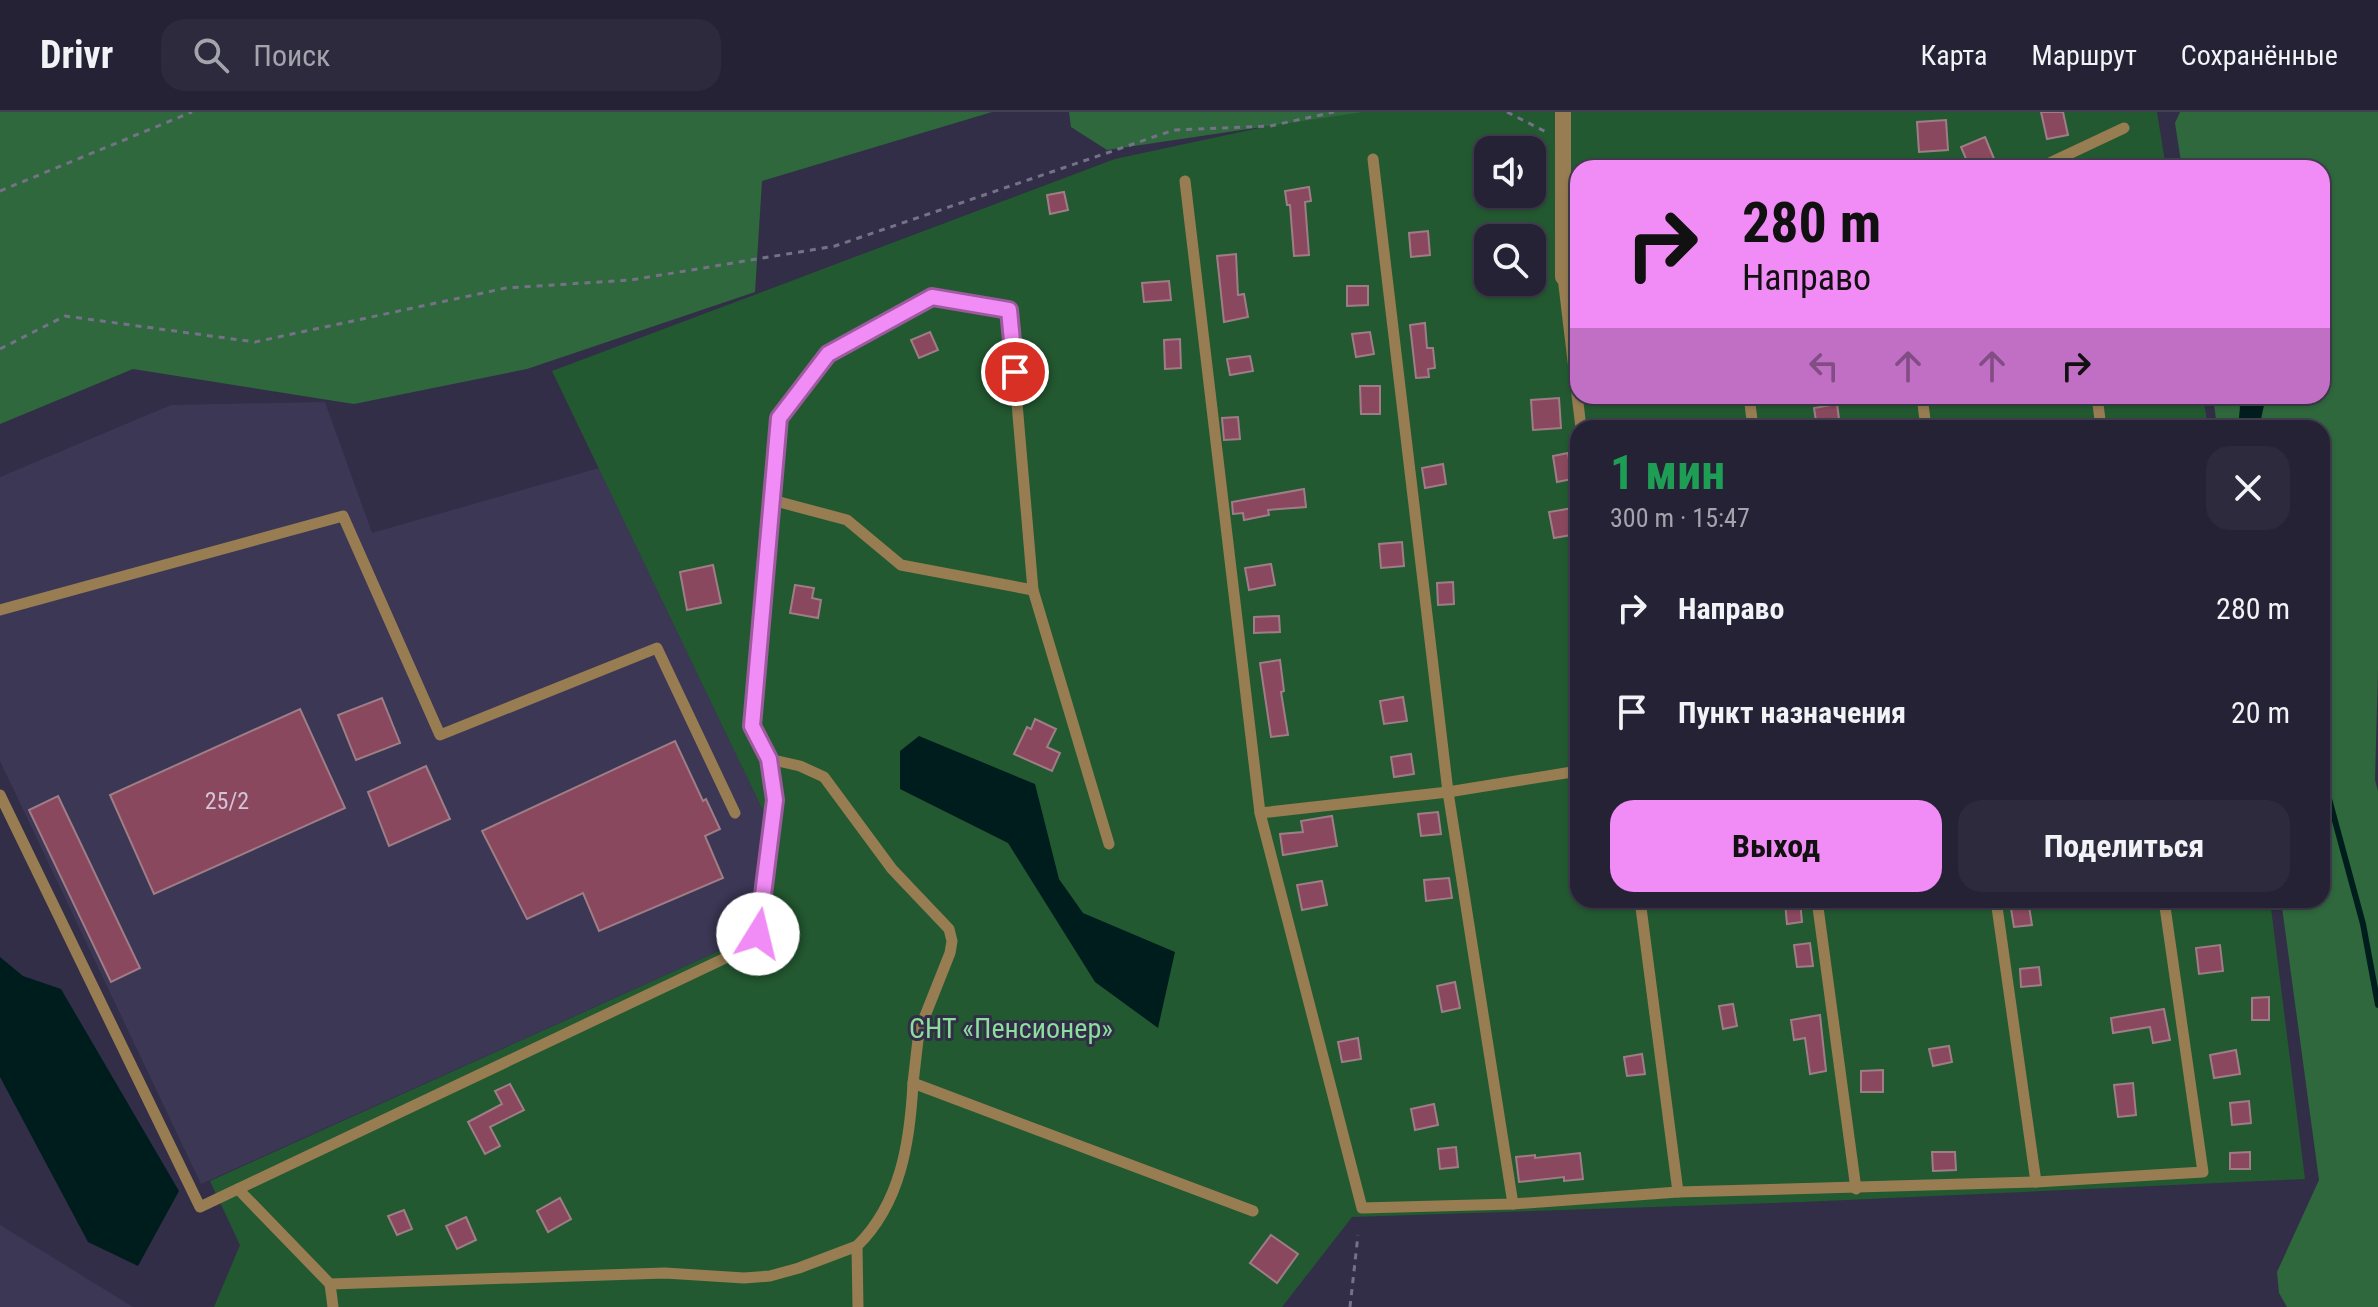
<!DOCTYPE html>
<html lang="ru">
<head>
<meta charset="utf-8">
<style>
	:root { --surface:#262235; --page:#2e2a3d; --text:#f1f3f6; --muted:#a4a4ad; --line:#423f50; --accent:#f18bf5 }
	body { margin:0; font-family:"Roboto Condensed",sans-serif; background:var(--page); color:var(--text); height:100vh; display:flex; flex-direction:column; font-size:30px; white-space:nowrap }
	* { box-sizing:border-box; margin:0 }
	p { font-size:26px; color:var(--muted) }
	.icon { flex:none; width:44px; height:44px; fill:none; stroke:currentColor; stroke-width:2; stroke-linecap:round; stroke-linejoin:round }
	.map { position:relative; flex:1; overflow:hidden }
	.side { position:absolute; left:1570px; top:308px; width:760px; height:488px; display:flex; flex-direction:column; background:var(--surface); border-radius:24px; box-shadow:0 2px 6px #0004,0 0 0 2px var(--line) }
	.side>* { flex:none }
	.banner { position:absolute; left:1570px; top:48px; width:760px; height:244px; border-radius:24px; box-shadow:0 2px 6px #0004,0 0 0 2px var(--line); background:#f18bf5; color:#111; overflow:hidden }
	.controls { position:absolute; left:1474px; top:24px; display:grid; gap:16px }
	.controls a { display:grid; place-items:center; width:72px; height:72px; border-radius:16px; background:var(--surface); box-shadow:0 2px 6px #0004,0 0 0 2px var(--line); font-size:40px }
	.pin { position:absolute; display:grid; place-items:center; width:68px; height:68px; color:#fff; margin:-34px; border:4px solid #fff; border-radius:50%; box-shadow:0 2px 8px #0007 }
	.me { position:absolute; width:88px; margin:-44px; rotate:9deg; stroke-linejoin:round; filter:drop-shadow(0 0 6px #0008) }
	.turn { display:flex; align-items:center; gap:28px; height:168px; padding:0 40px; font-size:36px }
	.turn .icon { width:104px; height:104px; stroke-width:2.5 }
	.turn b { display:block; font-size:56px; line-height:68px }
	.lanes { display:flex; align-items:center; height:76px; padding:0 40px; background:#0003; justify-content:center; gap:40px; direction:ltr }
	.lanes .off { opacity:.35 }
	.round { display:grid; place-items:center; flex:none; width:84px; height:84px; border-radius:24px; background:var(--page) }
	.head { display:flex; align-items:center; justify-content:space-between; height:136px; padding:0 40px }
	h1 { font-size:48px; font-weight:700; line-height:60px; color:#1e9e55 }
	.cta { display:flex; gap:16px; margin-top:auto; padding:16px 40px }
	.cta a { flex:1; height:92px; border-radius:24px; background:var(--accent); color:#111; font-size:32px; font-weight:700; line-height:92px; text-align:center }
	.cta a+a { background:var(--page); color:var(--text) }
	ul { padding:0; list-style:none }
	li { display:flex; align-items:center; gap:24px; height:104px; padding:0 40px }
	li div { flex:1 }
	li b { display:block; font-size:30px }
	li em { font-style:normal }
	header { display:flex; align-items:center; gap:48px; box-sizing:border-box; height:112px; padding:0 40px; background:var(--surface); border-bottom:2px solid var(--line) }
	header strong { font-size:38px }
	nav { display:flex; gap:44px; margin-inline-start:auto; font-size:28px }
	.search { width:560px; height:72px; background:var(--page); display:flex; align-items:center; gap:20px; box-sizing:border-box; padding:0 28px; border-radius:24px; color:var(--muted); font-size:30px }
	.map>svg:first-child { display:block }
	.built { fill:#3b3755 }
	.green { fill:#235931; fill-rule:evenodd }
	.forest { fill:#2f683d }
	.water { fill:#001d1d }
	.lines { fill:none; stroke-linecap:round; stroke-linejoin:round }
	.stream { stroke:#001d1d; stroke-width:6 }
	.building { fill:#89485e; stroke:#9f7d86; stroke-width:2 }
	.path { stroke:#757288; stroke-width:3; stroke-dasharray:6 6; stroke-linecap:butt }
	.lane { stroke:#987d52; stroke-width:11 }
	.street { stroke:#987d52; stroke-width:16 }
	.route-casing { stroke:#9d5a9f; stroke-width:20 }
	.route { stroke:#f18bf5; stroke-width:14 }
	.labels { text-anchor:middle; dominant-baseline:central; stroke-width:6; stroke-linejoin:round; paint-order:stroke }
	.number-label { font-size:24px; fill:#d5c4d5 }
	.park-label { font-size:28px; fill:#8cde9d; stroke:#322e47 }
</style>
</head>
<body>
<header>
<strong>Drivr</strong>
<div class="search"><svg class="icon" aria-label="search" viewBox="0 0 24 24"><circle cx="10" cy="10" r="6"/><path d="M15 15l6 6"/></svg>Поиск</div>
<nav><a>Карта</a><a>Маршрут</a><a>Сохранённые</a></nav>
</header>
<div class="map">
<svg width="2378" height="1195" viewBox="0 0 2378 1195">
	<rect width="100%" height="100%" fill="#322e47"/>
	<g class="built">
		<path d="M325 290 372 421 599 356 769 711 750 825 201 1072 0 649V365L171 293Z"/>
		<path d="M0 1113 133 1195H0Z"/>
	</g>
	<path class="green" d="M1334 0H2157L2166 56H1578V284H2203L2208 316H1578V788H2270L2305 1067 1802 1090 1352 1105 1282 1195H214L240 1133 210 1069 750 825 769 711 552 259 1115 47ZM1488 38H1532V82H1488ZM1488 126H1532V170H1488Z"/>
	<g class="forest">
		<path d="M0 0H992L762 69 755 180 527 257 354 292 133 257 0 312Z"/>
		<path d="M1069 0H1363L1107 38 1071 15Z"/>
		<path d="M2180 0H2378V558L2375 668 2378 679V1195H2287L2279 1181 2277 1160 2319 1068 2281 788H2322V316H2217L2213 284H2322V56H2182L2175 11Z"/>
	</g>
	<g class="water">
		<path d="M2234 284H2266L2261 307 2270 316H2238L2240 295Z"/>
		<path d="M919 624 1035 672 1059 767 1083 801 1175 840 1158 916 1095 870 1008 731 900 677V639Z"/>
		<path d="M0 845 23 864 61 877 179 1079 138 1154 88 1130 0 965Z"/>
	</g>
	<g class="lines">
		<path class="stream" d="M2322 661 2363 812 2378 893"/>
	</g>
	<g class="building">
		<path d="M2041 0H2063L2068 23 2047 27Z"/>
		<path d="M1946 8 1948 38 1919 40 1917 10Z"/>
		<path d="M1985 25 1995 49 1970 56 1961 35Z"/>
		<path d="M1309 75 1311 89 1305 90 1309 143 1294 144 1290 93H1287L1285 79Z"/>
		<path d="M1064 80 1068 98 1050 102 1047 83Z"/>
		<path d="M1428 119 1430 143 1411 145 1409 121Z"/>
		<path d="M1236 142 1238 183 1244 182 1248 205 1224 210 1217 144Z"/>
		<path d="M1169 169 1171 188 1144 190 1142 171Z"/>
		<path d="M1347 174H1368V193L1347 194Z"/>
		<path d="M1425 211 1427 236H1433L1435 256 1428 257 1429 265 1416 266 1410 213Z"/>
		<path d="M930 220 938 238 919 246 911 228Z"/>
		<path d="M1370 220 1374 242 1356 245 1352 222Z"/>
		<path d="M1180 227 1181 256 1165 257 1164 228Z"/>
		<path d="M1250 244 1253 259 1230 263 1227 247Z"/>
		<path d="M1360 274H1380V302H1361Z"/>
		<path d="M1559 286 1561 316 1533 318 1531 288Z"/>
		<path d="M1837 292 1840 314 1817 316 1814 296Z"/>
		<path d="M1238 305 1240 327 1224 328 1222 306Z"/>
		<path d="M1568 341 1572 367 1557 370 1553 344Z"/>
		<path d="M1443 352 1446 372 1425 376 1422 356Z"/>
		<path d="M1304 377 1306 395 1268 398 1269 403 1244 408 1243 401 1233 402 1232 390Z"/>
		<path d="M1573 396 1577 422 1554 426 1549 400Z"/>
		<path d="M1402 430 1404 454 1381 456 1379 432Z"/>
		<path d="M1271 452 1275 473 1249 478 1245 456Z"/>
		<path d="M713 453 721 491 687 498 680 460Z"/>
		<path d="M1453 470 1454 492 1438 493 1437 471Z"/>
		<path d="M795 473 814 476 812 486 821 488 818 506 790 501Z"/>
		<path d="M1279 504 1280 520 1254 521V505Z"/>
		<path d="M1280 548 1284 579 1281 580 1288 623 1271 625 1260 551Z"/>
		<path d="M1403 585 1407 609 1384 612 1380 589Z"/>
		<path d="M382 586 400 631 356 648 338 603Z"/>
		<path d="M300 597 345 696 154 782 110 683Z"/>
		<path d="M1035 607 1056 617 1047 635 1060 641 1052 659 1014 642 1027 615 1031 617Z"/>
		<path d="M675 629 703 689 706 687 720 717 705 724 723 766 599 819 583 781 527 807 482 719Z"/>
		<path d="M1411 642 1414 662 1394 665 1391 645Z"/>
		<path d="M426 654 450 707 389 734 368 680Z"/>
		<path d="M58 684 140 856 111 870 29 698Z"/>
		<path d="M1438 700 1441 722 1421 724 1418 702Z"/>
		<path d="M1332 704 1337 734 1283 743 1280 722 1303 720 1301 709Z"/>
		<path d="M1449 766 1452 786 1426 789 1424 768Z"/>
		<path d="M1322 769 1327 793 1302 798 1297 773Z"/>
		<path d="M2028 788 2032 813 2014 815 2010 791Z"/>
		<path d="M1800 789 1802 810 1787 812 1785 790Z"/>
		<path d="M1810 831 1813 854 1797 855 1794 833Z"/>
		<path d="M2220 833 2223 859 2199 862 2196 836Z"/>
		<path d="M2039 855 2041 873 2021 875 2020 857Z"/>
		<path d="M1455 870 1460 896 1442 900 1437 874Z"/>
		<path d="M2269 885V908H2252V886Z"/>
		<path d="M1733 892 1737 914 1723 917 1719 894Z"/>
		<path d="M2164 897 2170 928 2153 931 2150 915 2113 921 2111 906Z"/>
		<path d="M1820 903 1826 959 1810 962 1805 926 1794 928 1791 908Z"/>
		<path d="M1358 926 1361 947 1342 950 1338 930Z"/>
		<path d="M1949 934 1952 950 1933 954 1929 937Z"/>
		<path d="M2236 938 2240 962 2214 966 2210 943Z"/>
		<path d="M1642 942 1645 962 1627 964 1624 945Z"/>
		<path d="M1883 958V980H1861V959Z"/>
		<path d="M2133 971 2136 1003 2118 1005 2114 973Z"/>
		<path d="M510 972 524 998 490 1015 500 1034 485 1042 468 1010 502 992 495 979Z"/>
		<path d="M2249 989 2251 1011 2232 1013 2230 991Z"/>
		<path d="M1434 992 1438 1013 1415 1018 1411 997Z"/>
		<path d="M1456 1035 1458 1055 1440 1057 1438 1037Z"/>
		<path d="M1932 1040H1955L1956 1058 1933 1059Z"/>
		<path d="M2250 1040V1057H2230V1041Z"/>
		<path d="M1580 1041 1583 1067 1564 1069V1065L1519 1070 1516 1045 1535 1043V1046Z"/>
		<path d="M560 1086 571 1107 548 1120 537 1099Z"/>
		<path d="M404 1098 412 1117 397 1123 388 1104Z"/>
		<path d="M466 1105 476 1128 457 1137 446 1114Z"/>
		<path d="M1271 1123 1298 1142 1277 1171 1250 1151Z"/>
	</g>
	<g class="lines">
		<g class="path">
			<path d="M1507 0 1546 20"/>
			<path d="M0 79 192 0"/>
			<path d="M0 237 65 204 255 230 506 176 631 168 835 134 1174 18 1270 14 1334 0"/>
			<path d="M1350 1195 1358 1123"/>
		</g>
		<g class="lane">
			<path d="M1373 47 1448 680 1513 1092"/>
			<path d="M2039 56 2124 16"/>
			<path d="M1185 69 1260 701 1362 1096 1513 1092 1678 1080 2036 1070 2203 1060 2164 788"/>
			<path d="M1578 163 1563 165 1581 316"/>
			<path d="M1749 284 1753 316"/>
			<path d="M1922 284 1926 316"/>
			<path d="M2097 284 2101 316"/>
			<path d="M772 388 847 408 901 453 1033 478"/>
			<path d="M0 498 343 404 440 623 657 536 735 701"/>
			<path d="M769 647 800 654 824 665 892 757 949 817 952 829 950 841 919 919 913 971 1253 1099"/>
			<path d="M0 683 200 1095 738 840 751 833 758 822C768 783 782 684 769 648 765 636 758 625 752 614L779 306 828 242 932 185 1009 198 1033 478 1109 732"/>
			<path d="M1260 701 1448 680 1578 659"/>
			<path d="M1640 788 1678 1080"/>
			<path d="M1817 788 1856 1077"/>
			<path d="M1996 788 2036 1070"/>
			<path d="M238 1077 330 1172 665 1161 744 1166 770 1164 799 1156 857 1134 858 1195"/>
			<path d="M857 1134C901 1091 910 1029 913 971"/>
			<path d="M330 1172 333 1195"/>
		</g>
		<path class="street" d="M1563 0V165"/>
	</g>
	<g class="lines">
		<defs>
			<path id="route" d="M758 822 775 688 769 647 752 614 779 306 828 242 932 185 1009 198 1015 260"/>
		</defs>
		<use href="#route" class="route-casing"/>
		<use href="#route" class="route"/>
	</g>
	<g class="labels">
		<g class="number-label">
			<text x="227" y="689">25/2</text>
		</g>
		<g class="park-label">
			<text x="1011" y="916">СНТ «Пенсионер»</text>
		</g>
	</g>
</svg>
<div class="controls">
<a><svg class="icon" aria-label="sound" viewBox="0 0 24 24"><path d="M4 9h4l5-4v14l-5-4H4zM17 9q2 3 0 6"/></svg></a>
<a><svg class="icon" aria-label="search" viewBox="0 0 24 24"><circle cx="10" cy="10" r="6"/><path d="M15 15l6 6"/></svg></a>
</div>
<div class="pin" style="left:1015px;top:260px;background:#d93025"><svg class="icon" aria-label="arrive" viewBox="0 0 24 24"><path d="M6 21V4h12l-3 4 3 4H6"/></svg></div>
<svg class="me" style="left:758px;top:822px" viewBox="-20 -20 40 40"><circle r="19" fill="#fff"/><path d="M0-13L10 11 0 6-10 11z" fill="#f18bf5"/></svg>
<div class="banner">
<div class="turn"><svg class="icon" aria-label="right" viewBox="0 0 24 24"><path d="M7 20v-9h11M14 6l5 5-5 5"/></svg><div><b>280 m</b>Направо</div></div>
<div class="lanes"><svg class="icon off" aria-label="left" viewBox="0 0 24 24"><path d="M17 20v-9H6M10 6l-5 5 5 5"/></svg><svg class="icon off" aria-label="ahead" viewBox="0 0 24 24"><path d="M12 20V5M6 11l6-6 6 6"/></svg><svg class="icon off" aria-label="ahead" viewBox="0 0 24 24"><path d="M12 20V5M6 11l6-6 6 6"/></svg><svg class="icon" aria-label="right" viewBox="0 0 24 24"><path d="M7 20v-9h11M14 6l5 5-5 5"/></svg></div>
</div>
<section class="side">
<div class="head"><div><h1>1 мин</h1><p>300 m · 15:47</p></div><a class="round"><svg class="icon" aria-label="close" viewBox="0 0 24 24"><path d="M6 6l12 12M18 6L6 18"/></svg></a></div>
<ul>
<li><svg class="icon" aria-label="right" viewBox="0 0 24 24"><path d="M7 20v-9h11M14 6l5 5-5 5"/></svg><div><b>Направо</b></div><em>280 m</em></li>
<li><svg class="icon" aria-label="arrive" viewBox="0 0 24 24"><path d="M6 21V4h12l-3 4 3 4H6"/></svg><div><b>Пункт назначения</b></div><em>20 m</em></li>
</ul>
<div class="cta"><a>Выход</a><a>Поделиться</a></div>
</section>
</div>
</body>
</html>
